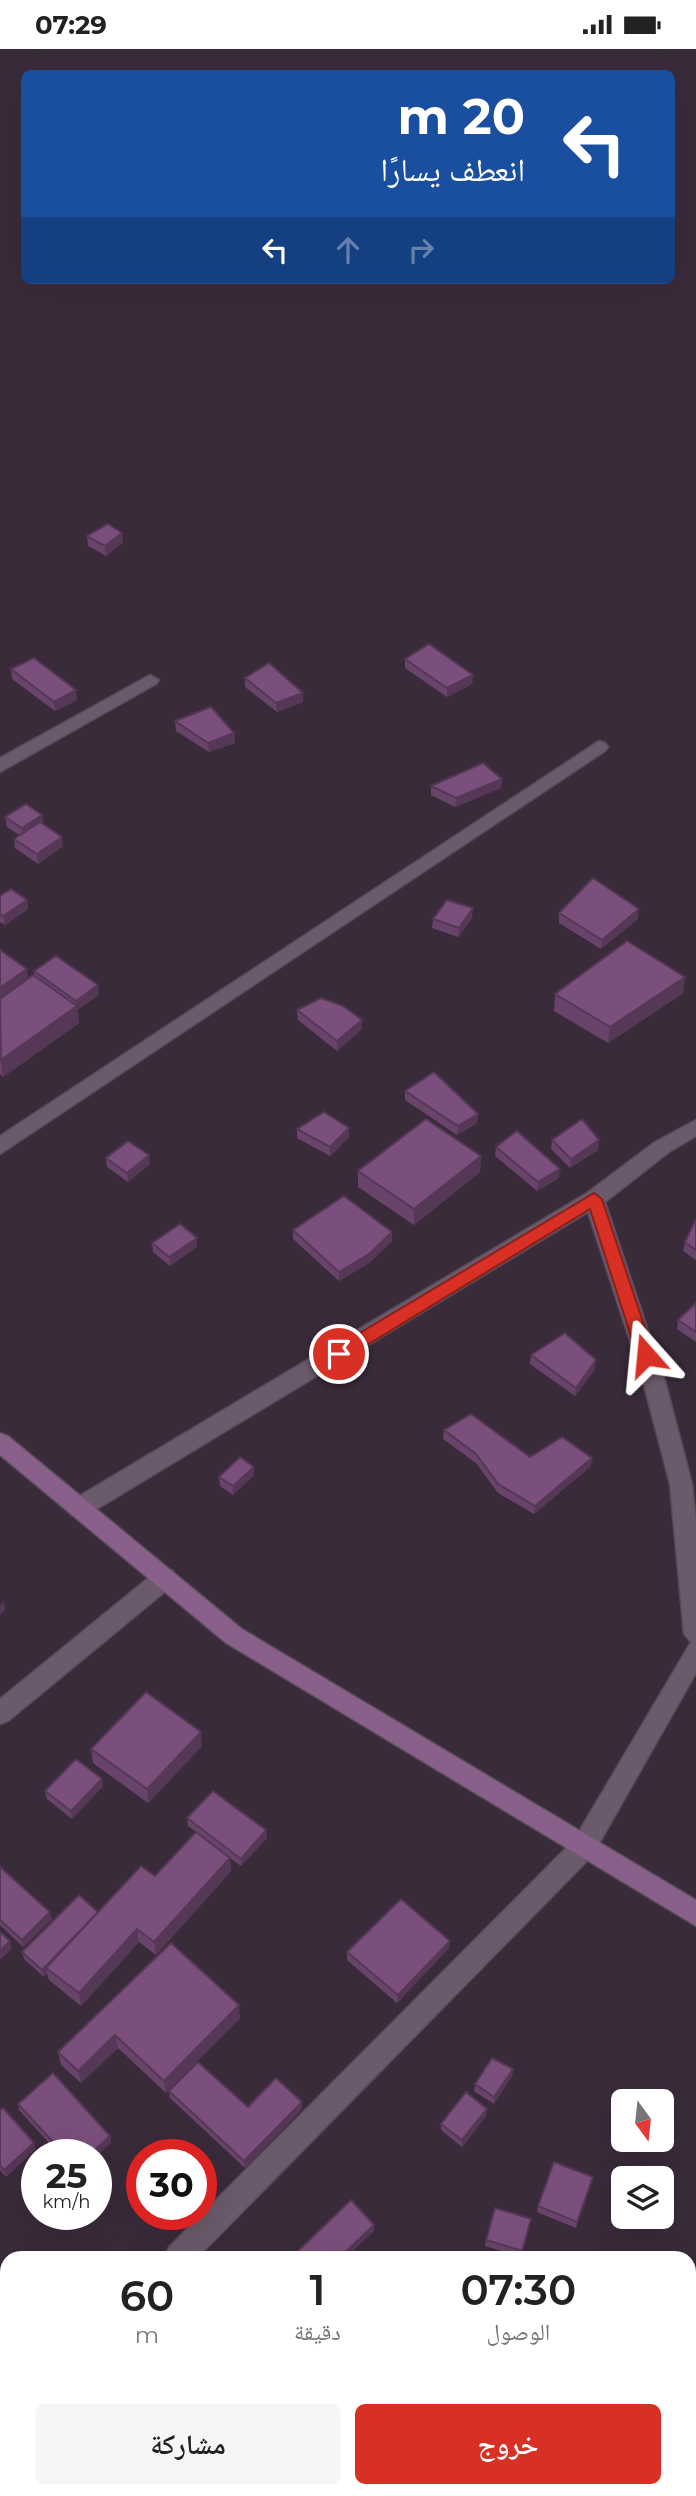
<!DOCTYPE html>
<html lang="ar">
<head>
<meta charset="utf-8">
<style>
	:root { --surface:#fff; --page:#f6f6f6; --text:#222; --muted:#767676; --accent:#d93025 }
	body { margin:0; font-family:Montserrat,"Noto Naskh Arabic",sans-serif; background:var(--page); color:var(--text); direction:rtl; height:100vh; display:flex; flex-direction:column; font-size:26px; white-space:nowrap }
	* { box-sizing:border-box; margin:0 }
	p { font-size:23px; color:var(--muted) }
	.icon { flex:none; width:38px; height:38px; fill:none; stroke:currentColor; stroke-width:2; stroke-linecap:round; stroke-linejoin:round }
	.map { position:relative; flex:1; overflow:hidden; direction:ltr }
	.details { position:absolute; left:0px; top:2202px; width:696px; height:247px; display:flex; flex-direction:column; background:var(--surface); border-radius:21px 21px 0 0; box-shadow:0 7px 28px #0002; direction:rtl }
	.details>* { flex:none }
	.guide { position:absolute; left:21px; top:21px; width:654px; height:214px; border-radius:10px; box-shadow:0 7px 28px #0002; direction:rtl; background:#1a4fa0; color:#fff; overflow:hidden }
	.needle { width:46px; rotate:165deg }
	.controls { position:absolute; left:611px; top:2040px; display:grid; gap:14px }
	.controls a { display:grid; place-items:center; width:63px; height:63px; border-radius:10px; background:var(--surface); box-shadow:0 7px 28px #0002; font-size:35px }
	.speed { position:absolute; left:21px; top:2090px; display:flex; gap:14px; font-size:35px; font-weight:700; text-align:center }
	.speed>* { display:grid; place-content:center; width:91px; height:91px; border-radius:50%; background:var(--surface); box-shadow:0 7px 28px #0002; line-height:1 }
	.speed small { font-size:18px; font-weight:400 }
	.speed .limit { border:10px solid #d22; background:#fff; color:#111 }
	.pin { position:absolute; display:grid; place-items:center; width:60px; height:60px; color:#fff; margin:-30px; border:4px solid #fff; border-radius:50%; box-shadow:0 2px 7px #0007 }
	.me { position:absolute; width:77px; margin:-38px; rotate:342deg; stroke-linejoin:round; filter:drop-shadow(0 0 5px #0008) }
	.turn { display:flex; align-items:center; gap:24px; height:147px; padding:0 35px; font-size:32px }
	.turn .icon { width:91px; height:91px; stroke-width:2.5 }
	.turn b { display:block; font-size:49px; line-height:60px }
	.lanes { display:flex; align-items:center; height:66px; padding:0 35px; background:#0003; justify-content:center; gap:35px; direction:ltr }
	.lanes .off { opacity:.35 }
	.eta { display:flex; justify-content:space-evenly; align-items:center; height:119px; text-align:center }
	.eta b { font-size:42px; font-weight:600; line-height:49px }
	.cta { display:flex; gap:14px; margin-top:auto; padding:14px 35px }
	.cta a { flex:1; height:80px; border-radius:10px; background:var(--accent); color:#fff; font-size:28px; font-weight:600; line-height:80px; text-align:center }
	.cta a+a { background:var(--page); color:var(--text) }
	.status { display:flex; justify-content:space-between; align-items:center; height:49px; padding:0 35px; background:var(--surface); direction:ltr }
	.status svg { height:19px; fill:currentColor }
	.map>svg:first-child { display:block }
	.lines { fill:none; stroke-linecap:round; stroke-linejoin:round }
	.street-casing { stroke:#554955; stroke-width:3 }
	.secondary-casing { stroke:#554955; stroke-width:3 }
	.street { fill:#6b5a6b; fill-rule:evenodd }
	.secondary { fill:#89608a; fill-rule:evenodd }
	.wall { fill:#69446a }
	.shaded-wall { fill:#553756 }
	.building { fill:#7a4f7b; stroke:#553756; stroke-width:2 }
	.route { fill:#d93025; stroke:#8d1f18; stroke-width:2 }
</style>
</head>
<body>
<div class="status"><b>07:29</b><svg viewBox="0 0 49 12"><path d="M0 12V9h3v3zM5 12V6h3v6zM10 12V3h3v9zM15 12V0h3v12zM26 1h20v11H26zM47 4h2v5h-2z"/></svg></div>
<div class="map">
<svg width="696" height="2447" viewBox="0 0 696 2447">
	<rect width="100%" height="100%" fill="#3a2b3a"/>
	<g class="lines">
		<defs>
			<g id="street">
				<path d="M150 626 159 631 156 635 0 723V709Z"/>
				<path d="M599 692 605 694 608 698 605 702 0 1105V1087Z"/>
				<path d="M696 1071V1087L669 1103 605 1153 665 1332 692 1435 696 1472V1624L592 1807 198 2208H165L169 2198 574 1791 691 1593 684 1585 670 1435 643 1332 588 1163 87 1466 79 1468 71 1466 68 1459 71 1452 587 1144 655 1093Z"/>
				<path d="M165 1519 173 1522 177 1529 173 1536 8 1672 0 1675V1650L157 1522Z"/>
				<path d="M7 2372V2405L0 2407V2375Z"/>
				<path d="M696 2386V2421L690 2423V2388Z"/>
				<path d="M648 2441H678L676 2447H645Z"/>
			</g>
			<path id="secondary" d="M0 1384 8 1387 242 1580 696 1851V1877L226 1594 0 1406Z"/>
		</defs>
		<use href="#street" class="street-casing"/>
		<use href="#secondary" class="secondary-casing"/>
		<use href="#street" class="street"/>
		<use href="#secondary" class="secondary"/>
	</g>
	<g class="wall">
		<path d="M122 484 123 493 106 507 88 497 87 487Z"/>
		<path d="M405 610 473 626 472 635 447 648 405 619Z"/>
		<path d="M11 620 77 651 55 662 12 630Z"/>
		<path d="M245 629 303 644V653L277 663 245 638Z"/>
		<path d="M175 672 234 684 235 694 209 703 176 682Z"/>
		<path d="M502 730 501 739 455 758 431 746V737Z"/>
		<path d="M5 768 43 775 63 797 38 815 15 799 14 790 19 786 7 778Z"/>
		<path d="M0 847 27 851 28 860 5 876 0 873Z"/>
		<path d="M559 864 638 870 601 900 559 874Z"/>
		<path d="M472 869 458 888 432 879 433 870Z"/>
		<path d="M0 901 28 930 34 927V922L99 946 77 961 79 974 3 1028 0 1025Z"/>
		<path d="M683 944 608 994 554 962 555 945Z"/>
		<path d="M297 961 362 980 337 1002 298 971Z"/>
		<path d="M405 1042 478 1065 477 1074 457 1086 405 1051Z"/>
		<path d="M297 1080 349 1088 330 1107 297 1089Z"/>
		<path d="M552 1091H599L598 1101 570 1119 551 1100Z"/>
		<path d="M496 1098 559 1129 537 1142 495 1107Z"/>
		<path d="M481 1107 480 1123 414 1176 358 1138V1122Z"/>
		<path d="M106 1109 150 1115 128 1133 107 1118Z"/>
		<path d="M696 1170V1211L683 1202 685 1193Z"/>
		<path d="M293 1181 392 1192 369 1214 339 1232 293 1190Z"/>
		<path d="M197 1189V1198L170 1217 153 1203 152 1194Z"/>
		<path d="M696 1254V1293L677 1280 678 1271Z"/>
		<path d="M531 1306 595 1320 575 1347 530 1315Z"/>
		<path d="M444 1381 530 1408 591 1417 534 1465 498 1444 476 1414 443 1390Z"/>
		<path d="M254 1426 233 1446 220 1437 219 1428Z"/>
		<path d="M202 1697 148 1754 93 1714 91 1700Z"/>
		<path d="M103 1737 72 1770 47 1750 45 1742Z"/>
		<path d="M187 1769 266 1781 267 1789 241 1817 230 1809 231 1822 156 1906 139 1893 81 1957 49 1931 47 1924 44 1928 24 1910 22 1903 98 1863 155 1827 196 1783 188 1777Z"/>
		<path d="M0 1818 52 1870 23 1898 0 1876Z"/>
		<path d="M171 1894 240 1969 166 2044 118 1999 81 2034 61 2016 58 2003Z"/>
		<path d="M449 1899 397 1954 347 1911V1903Z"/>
		<path d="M513 2020 512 2027 494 2055 474 2042 475 2035Z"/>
		<path d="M169 2042 248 2058 302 2060 245 2119 170 2049Z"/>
		<path d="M18 2055 110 2087 111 2094 96 2105H59L19 2061Z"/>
		<path d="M0 2061 34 2094 35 2100 6 2128 0 2121Z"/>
		<path d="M486 2067 462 2098 441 2081V2075Z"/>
		<path d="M593 2128 576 2179 537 2163 538 2157Z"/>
		<path d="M531 2170 521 2208 485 2197 486 2191Z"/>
		<path d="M449 2441H488L482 2447H454Z"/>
	</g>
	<g class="shaded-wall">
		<path d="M122 484 123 493 106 507 105 497Z"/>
		<path d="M473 626 472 635 447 648V639Z"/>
		<path d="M76 641 77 651 55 662 54 653Z"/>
		<path d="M303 644V653L277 663 276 654Z"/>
		<path d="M234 684 235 694 209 703 208 694Z"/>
		<path d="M502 730 501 739 455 758 456 749Z"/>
		<path d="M42 766 44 775 23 789 22 779Z"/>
		<path d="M62 788 63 797 38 815 37 805Z"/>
		<path d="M27 851 28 860 5 876 3 867Z"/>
		<path d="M473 859 472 869 458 888 459 879Z"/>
		<path d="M639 860 638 870 601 900 602 891Z"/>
		<path d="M27 920 29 937 0 957V939Z"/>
		<path d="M685 928 683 944 608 994 610 978Z"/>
		<path d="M98 936 99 946 77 961 79 974 3 1028 1 1011 77 958 76 952Z"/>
		<path d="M362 971V980L337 1002V992Z"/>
		<path d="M478 1065 477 1074 457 1086 458 1077Z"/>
		<path d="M349 1079V1088L330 1107V1098Z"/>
		<path d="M599 1091 598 1101 570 1119 571 1110Z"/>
		<path d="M149 1106 150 1115 128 1133 127 1124Z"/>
		<path d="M481 1107 480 1123 414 1176V1160Z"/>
		<path d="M560 1120 559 1129 537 1142 538 1133Z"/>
		<path d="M392 1183V1192L369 1214 339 1232V1223Z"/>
		<path d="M197 1189V1198L170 1217 169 1208Z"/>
		<path d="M596 1311 595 1320 575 1347 576 1339Z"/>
		<path d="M592 1409 591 1417 534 1465 535 1457Z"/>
		<path d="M254 1418V1426L233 1446V1437Z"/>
		<path d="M4 1552 5 1561 0 1566V1556Z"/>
		<path d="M201 1683 202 1697 148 1754 147 1740Z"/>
		<path d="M102 1730 103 1737 72 1770 71 1762Z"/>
		<path d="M266 1781 267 1789 241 1817V1810Z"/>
		<path d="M230 1809 231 1822 156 1906 154 1893Z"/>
		<path d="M50 1863 52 1870 23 1898 22 1891Z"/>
		<path d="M99 1864 46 1919 47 1924 44 1928 42 1921Z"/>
		<path d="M137 1880 139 1893 81 1957 79 1944Z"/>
		<path d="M10 1892 12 1900 0 1911V1902Z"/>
		<path d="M450 1892 449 1899 397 1954 398 1946Z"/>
		<path d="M239 1956 240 1969 166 2044 164 2032Z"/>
		<path d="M115 1986 118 1999 81 2034 78 2022Z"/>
		<path d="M513 2020 512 2027 494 2055V2048Z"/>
		<path d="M302 2053V2060L245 2119 244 2112Z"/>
		<path d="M487 2060 486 2067 462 2098V2091Z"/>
		<path d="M110 2087 111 2094 96 2108V2105H90Z"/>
		<path d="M34 2094 35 2100 6 2128 4 2121Z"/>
		<path d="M593 2128 591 2135 576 2179 577 2173Z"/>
		<path d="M374 2176V2182L347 2208H340Z"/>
		<path d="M484 2441H488L482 2447H478Z"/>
	</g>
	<g class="building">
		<path d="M108 475 122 484 105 497 87 487Z"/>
		<path d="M429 595 473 626 447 639 405 610Z"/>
		<path d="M34 609 76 641 54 653 11 620Z"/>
		<path d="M269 614 303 644 276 654 245 629Z"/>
		<path d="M211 658 234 684 208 694 175 672Z"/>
		<path d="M483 714 502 730 456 749 431 737Z"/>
		<path d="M26 755 42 766 22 779 5 768Z"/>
		<path d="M40 773 62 788 37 805 14 790Z"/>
		<path d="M593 829 639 860 602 891 559 864Z"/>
		<path d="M11 840 27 851 3 867 0 865V847Z"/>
		<path d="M447 851 473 859 459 879 433 870Z"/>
		<path d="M627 892 685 928 610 978 555 945Z"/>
		<path d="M0 901 27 920 0 939Z"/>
		<path d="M56 907 98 936 76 952 34 922Z"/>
		<path d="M33 926 77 957 1 1011 0 950Z"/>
		<path d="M321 949 343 957 362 971 337 992 297 961Z"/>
		<path d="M434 1023 478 1065 458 1077 405 1042Z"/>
		<path d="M324 1063 349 1079 330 1098 297 1080Z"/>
		<path d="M426 1070 481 1107 414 1160 358 1122Z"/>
		<path d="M582 1070 599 1091 571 1110 552 1091Z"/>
		<path d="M517 1082 560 1120 538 1133 496 1098Z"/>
		<path d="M128 1092 149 1106 127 1124 106 1109Z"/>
		<path d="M344 1147 392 1183 369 1205 339 1223 293 1181Z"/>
		<path d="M696 1170V1201L685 1193Z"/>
		<path d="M180 1175 197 1189 169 1208 152 1194Z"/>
		<path d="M696 1254V1283L678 1271Z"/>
		<path d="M565 1284 596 1311 576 1339 531 1306Z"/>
		<path d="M471 1365 530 1408 562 1388 592 1409 535 1457 498 1435 476 1405 444 1381Z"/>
		<path d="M240 1408 254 1418 233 1437 219 1428Z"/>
		<path d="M146 1643 201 1683 147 1740 91 1700Z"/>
		<path d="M76 1710 102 1730 71 1762 45 1742Z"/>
		<path d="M213 1742 266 1781 241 1810 187 1769Z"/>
		<path d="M196 1783 230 1809 154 1893 137 1880 79 1944 46 1919 141 1817 155 1827Z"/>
		<path d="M0 1818 50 1863 22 1891 0 1871Z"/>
		<path d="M79 1846 98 1863 42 1921 22 1903Z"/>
		<path d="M401 1850 450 1892 398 1946 347 1903Z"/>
		<path d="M0 1883 10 1892 0 1902Z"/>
		<path d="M171 1894 239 1956 164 2032 115 1986 78 2022 58 2003Z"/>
		<path d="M492 2009 513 2020 494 2048 475 2035Z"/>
		<path d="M198 2013 248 2058 276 2029 302 2053 244 2112 169 2042Z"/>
		<path d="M53 2024 110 2087 90 2105H64L18 2055Z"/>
		<path d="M466 2043 487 2060 462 2091 441 2075Z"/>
		<path d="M3 2059 34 2094 4 2121 0 2116V2061Z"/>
		<path d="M554 2113 593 2128 577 2173 538 2157Z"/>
		<path d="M351 2151 374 2176 340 2208H304L298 2202Z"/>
		<path d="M495 2159 531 2170 522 2202 486 2191Z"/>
		<path d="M407 2441H435L440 2447H401Z"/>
		<path d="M454 2441H484L478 2447H459Z"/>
		<path d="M537 2441H551L557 2447H532Z"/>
	</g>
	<path class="route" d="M594 1144 602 1150 654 1306 651 1311H640L637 1306 590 1160 344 1310H333V1300Z"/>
</svg>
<div class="controls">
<a><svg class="needle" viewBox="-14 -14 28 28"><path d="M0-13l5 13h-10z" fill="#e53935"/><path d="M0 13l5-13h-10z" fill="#767676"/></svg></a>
<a><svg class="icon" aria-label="layers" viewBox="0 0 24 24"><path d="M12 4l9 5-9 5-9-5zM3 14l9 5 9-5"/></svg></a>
</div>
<div class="speed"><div>25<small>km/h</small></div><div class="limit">30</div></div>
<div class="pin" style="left:339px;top:1305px;background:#d93025"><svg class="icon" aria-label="arrive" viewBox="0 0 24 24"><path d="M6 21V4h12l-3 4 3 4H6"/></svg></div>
<svg class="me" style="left:646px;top:1306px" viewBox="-20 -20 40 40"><path d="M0-17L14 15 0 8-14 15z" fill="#d93025" stroke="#fff" stroke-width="4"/></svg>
<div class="guide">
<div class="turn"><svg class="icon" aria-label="left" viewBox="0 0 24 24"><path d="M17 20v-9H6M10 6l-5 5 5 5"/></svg><div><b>20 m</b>انعطف يسارًا</div></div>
<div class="lanes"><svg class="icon" aria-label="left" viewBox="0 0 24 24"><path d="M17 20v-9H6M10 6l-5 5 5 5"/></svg><svg class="icon off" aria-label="ahead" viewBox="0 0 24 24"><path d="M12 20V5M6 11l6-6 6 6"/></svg><svg class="icon off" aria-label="right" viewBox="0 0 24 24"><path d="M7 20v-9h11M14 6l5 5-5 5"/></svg></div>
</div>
<section class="details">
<div class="eta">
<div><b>07:30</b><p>الوصول</p></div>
<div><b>1</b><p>دقيقة</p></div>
<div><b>60</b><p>m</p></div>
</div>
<div class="cta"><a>خروج</a><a>مشاركة</a></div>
</section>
</div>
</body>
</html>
